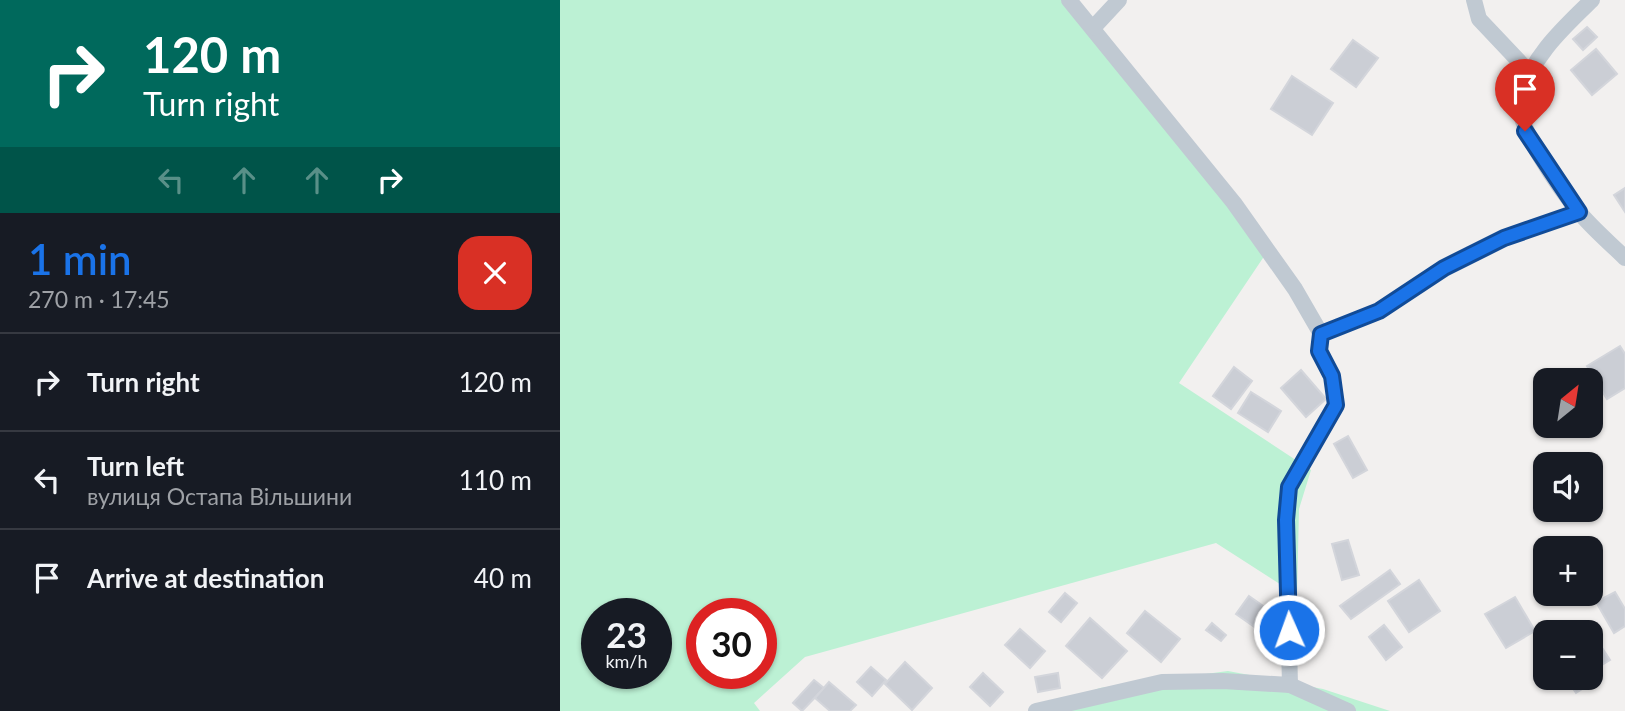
<!DOCTYPE html>
<html lang="en">
<head>
<meta charset="utf-8">
<style>
	:root { --surface:#171b24; --page:#20242c; --text:#f1f3f6; --muted:#9ea1a6; --line:#363941; --accent:#1a73e8 }
	body { margin:0; font-family:Lato,sans-serif; background:var(--page); color:var(--text); height:100vh; display:flex; flex-direction:column; font-size:26px; white-space:nowrap }
	* { box-sizing:border-box; margin:0 }
	p { font-size:23px; color:var(--muted) }
	.icon { flex:none; width:38px; height:38px; fill:none; stroke:currentColor; stroke-width:2; stroke-linecap:round; stroke-linejoin:round }
	.map { position:relative; flex:1; overflow:hidden }
	.panel { display:flex; flex-direction:column; background:var(--surface); width:560px }
	.panel>* { flex:none }
	.hud { background:#00695c; color:#fff; overflow:hidden }
	.needle { width:46px; rotate:30deg }
	.tools { position:absolute; left:973px; top:368px; display:grid; gap:14px }
	.tools a { display:grid; place-items:center; width:70px; height:70px; border-radius:14px; background:var(--surface); box-shadow:0 2px 5px #0004; font-size:35px }
	.speed { position:absolute; left:21px; top:598px; display:flex; gap:14px; font-size:35px; font-weight:700; text-align:center }
	.speed>* { display:grid; place-content:center; width:91px; height:91px; border-radius:50%; background:var(--surface); box-shadow:0 2px 5px #0004; line-height:1 }
	.speed small { font-size:18px; font-weight:400 }
	.speed .limit { border:10px solid #d22; background:#fff; color:#111 }
	.pin { position:absolute; display:grid; place-items:center; width:60px; height:60px; color:#fff; margin:-72px -30px; border-radius:50% 50% 50% 0; rotate:-45deg; box-shadow:0 0 7px #0007 }
	.pin .icon { rotate:45deg }
	.me { position:absolute; width:77px; margin:-38px; rotate:358deg; stroke-linejoin:round; filter:drop-shadow(0 0 5px #0008) }
	.turn { display:flex; align-items:center; gap:24px; height:147px; padding:0 28px; font-size:32px }
	.turn .icon { width:91px; height:91px; stroke-width:2.5 }
	.turn b { display:block; font-size:49px; line-height:60px }
	.lanes { display:flex; align-items:center; height:66px; padding:0 28px; background:#0003; justify-content:center; gap:35px; direction:ltr }
	.lanes .off { opacity:.35 }
	.round { display:grid; place-items:center; flex:none; width:74px; height:74px; border-radius:21px; background:var(--page) }
	.summary { display:flex; align-items:center; justify-content:space-between; height:119px; padding:0 28px }
	h1 { font-size:42px; font-weight:600; line-height:52px; color:var(--accent) }
	ul { padding:0; list-style:none }
	li { display:flex; align-items:center; gap:21px; height:98px; padding:0 28px; border-top:2px solid var(--line) }
	li div { flex:1 }
	li b { display:block; font-size:26px }
	li em { font-style:normal }
	main { display:flex; flex:1; min-height:0 }
	.map>svg:first-child { display:block }
	.green { fill:#bcf1d4; fill-rule:evenodd }
	.building { fill:#cbced5; stroke:#d3d5db; stroke-width:2 }
	.lines { fill:none; stroke-linecap:round; stroke-linejoin:round }
	.street { stroke:#c0c9d2; stroke-width:16 }
	.route-casing { stroke:#114b97; stroke-width:18 }
	.route { stroke:#1a73e8; stroke-width:12 }
</style>
</head>
<body>
<main>
<section class="panel">
<div class="hud">
<div class="turn"><svg class="icon" aria-label="right" viewBox="0 0 24 24"><path d="M7 20v-9h11M14 6l5 5-5 5"/></svg><div><b>120 m</b>Turn right</div></div>
<div class="lanes"><svg class="icon off" aria-label="left" viewBox="0 0 24 24"><path d="M17 20v-9H6M10 6l-5 5 5 5"/></svg><svg class="icon off" aria-label="ahead" viewBox="0 0 24 24"><path d="M12 20V5M6 11l6-6 6 6"/></svg><svg class="icon off" aria-label="ahead" viewBox="0 0 24 24"><path d="M12 20V5M6 11l6-6 6 6"/></svg><svg class="icon" aria-label="right" viewBox="0 0 24 24"><path d="M7 20v-9h11M14 6l5 5-5 5"/></svg></div>
</div>
<div class="summary"><div><h1>1 min</h1><p>270 m · 17:45</p></div><a class="round" style="background:#d93025;color:#fff"><svg class="icon" aria-label="close" viewBox="0 0 24 24"><path d="M6 6l12 12M18 6L6 18"/></svg></a></div>
<ul>
<li><svg class="icon" aria-label="right" viewBox="0 0 24 24"><path d="M7 20v-9h11M14 6l5 5-5 5"/></svg><div><b>Turn right</b></div><em>120 m</em></li>
<li><svg class="icon" aria-label="left" viewBox="0 0 24 24"><path d="M17 20v-9H6M10 6l-5 5 5 5"/></svg><div><b>Turn left</b><p>вулиця Остапа Вільшини</p></div><em>110 m</em></li>
<li><svg class="icon" aria-label="arrive" viewBox="0 0 24 24"><path d="M6 21V4h12l-3 4 3 4H6"/></svg><div><b>Arrive at destination</b></div><em>40 m</em></li>
</ul>
</section>
<div class="map">
<svg width="1065" height="711" viewBox="0 0 1065 711">
	<rect width="100%" height="100%" fill="#f2f0ef"/>
	<g class="green">
		<path d="M0 0H509L709 249 619 383 751 470 739 509 737 595 656 543 245 657 194 703 200 711H0ZM37 614H96V674H37ZM142 614H201V674H142Z"/>
		<path d="M668 671 763 689 830 711H476L540 688Z"/>
	</g>
	<g class="building">
		<path d="M1027 27 1037 37 1023 50 1013 39Z"/>
		<path d="M793 40 818 58 796 87 771 69Z"/>
		<path d="M1036 49 1057 74 1032 95 1011 70Z"/>
		<path d="M732 76 773 103 752 135 711 109Z"/>
		<path d="M1065 188V212L1054 195Z"/>
		<path d="M1060 346 1065 354V388L1047 399 1027 366Z"/>
		<path d="M674 367 692 381 671 409 653 396Z"/>
		<path d="M741 370 766 399 746 417 721 388Z"/>
		<path d="M691 392 721 411 708 432 678 413Z"/>
		<path d="M788 436 807 470 793 478 774 444Z"/>
		<path d="M788 540 799 575 782 580 772 544Z"/>
		<path d="M830 570 840 584 791 619 780 606Z"/>
		<path d="M859 580 880 611 849 632 828 601Z"/>
		<path d="M1055 592 1065 609V626L1054 633 1036 602Z"/>
		<path d="M505 593 517 603 501 622 489 612Z"/>
		<path d="M689 596 719 617 706 635 676 614Z"/>
		<path d="M955 597 975 631 946 648 925 614Z"/>
		<path d="M585 611 620 639 601 662 567 633Z"/>
		<path d="M530 618 567 651 542 678 506 646Z"/>
		<path d="M652 623 666 635 661 641 646 630Z"/>
		<path d="M824 625 842 647 826 660 809 637Z"/>
		<path d="M460 629 485 651 470 668 445 645Z"/>
		<path d="M1033 634 1050 660 1037 668 1031 659Z"/>
		<path d="M345 662 372 688 352 710 325 684Z"/>
		<path d="M311 667 326 680 312 696 297 682Z"/>
		<path d="M423 673 443 692 430 706 410 687Z"/>
		<path d="M498 673 500 688 478 692 475 677Z"/>
		<path d="M1005 677H1026L1030 684 1016 693Z"/>
		<path d="M254 680 264 688 242 711 233 703Z"/>
		<path d="M269 682 296 705 290 711H270L255 698Z"/>
	</g>
	<g class="lines">
		<g class="street">
			<path d="M509 0 674 203 735 289 761 334"/>
			<path d="M914 0 919 19 970 73"/>
			<path d="M1032 0C1003 28 970 58 960 99 954 125 1002 192 1019 212 1033 229 1050 243 1065 258"/>
			<path d="M533 28 559 0"/>
			<path d="M761 334 819 311 884 268 944 238 1019 212"/>
			<path d="M730 685 726 520 729 487 776 405 772 376 759 351 761 334"/>
			<path d="M476 711 602 682 663 681 730 685 788 711"/>
		</g>
	</g>
	<g class="lines">
		<defs>
			<path id="route" d="M729 630 726 520 729 487 776 405 772 376 759 351 761 334 819 311 884 268 944 238 1019 212 965 131"/>
		</defs>
		<use href="#route" class="route-casing"/>
		<use href="#route" class="route"/>
	</g>
</svg>
<div class="tools">
<a><svg class="needle" viewBox="-14 -14 28 28"><path d="M0-13l5 13h-10z" fill="#e53935"/><path d="M0 13l5-13h-10z" fill="#9ea1a6"/></svg></a>
<a><svg class="icon" aria-label="sound" viewBox="0 0 24 24"><path d="M4 9h4l5-4v14l-5-4H4zM17 9q2 3 0 6"/></svg></a>
<a>+</a>
<a>−</a>
</div>
<div class="speed"><div>23<small>km/h</small></div><div class="limit">30</div></div>
<div class="pin" style="left:965px;top:131px;background:#d93025"><svg class="icon" aria-label="arrive" viewBox="0 0 24 24"><path d="M6 21V4h12l-3 4 3 4H6"/></svg></div>
<svg class="me" style="left:729px;top:630px" viewBox="-20 -20 40 40"><circle r="17" fill="#1a73e8" stroke="#fff" stroke-width="3"/><path d="M0-11L8 9 0 5-8 9z" fill="#fff"/></svg>
</div>
</main>
</body>
</html>
